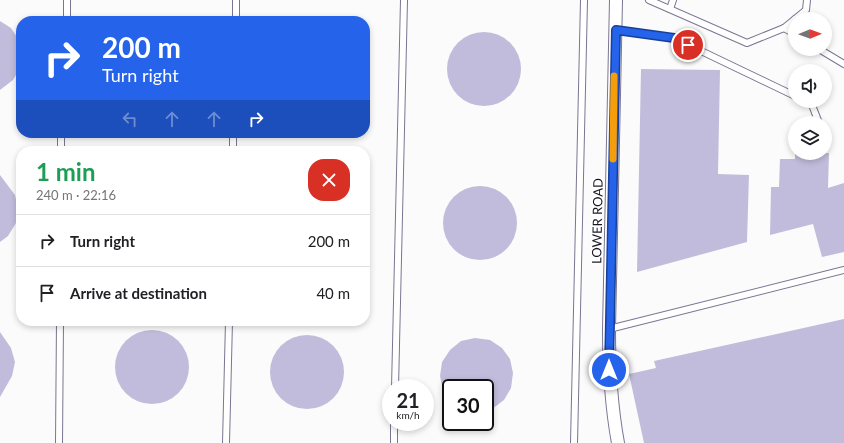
<!DOCTYPE html>
<html lang="en">
<head>
<meta charset="utf-8">
<style>
	:root { --surface:#fff; --page:#f2f2f2; --text:#202124; --muted:#757577; --line:#e0e0e0 }
	body { margin:0; font-family:Lato,sans-serif; background:var(--page); color:var(--text); height:100vh; display:flex; flex-direction:column; font-size:15px; white-space:nowrap }
	* { box-sizing:border-box; margin:0 }
	p { font-size:13px; color:var(--muted) }
	.icon { flex:none; width:22px; height:22px; fill:none; stroke:currentColor; stroke-width:2; stroke-linecap:round; stroke-linejoin:round }
	.map { position:relative; flex:1; overflow:hidden }
	.details { position:absolute; left:16px; top:146px; width:354px; height:180px; display:flex; flex-direction:column; background:var(--surface); border-radius:16px; box-shadow:0 2px 6px #0003 }
	.details>* { flex:none }
	.top-card { position:absolute; left:16px; top:16px; width:354px; height:122px; border-radius:16px; box-shadow:0 2px 6px #0003; background:#2563eb; color:#fff; overflow:hidden }
	.needle { width:26px; rotate:89deg }
	.fabs { position:absolute; left:788px; top:12px; display:grid; gap:8px }
	.fabs a { display:grid; place-items:center; width:44px; height:44px; border-radius:50%; background:var(--surface); box-shadow:0 2px 6px #0003; font-size:20px }
	.speed { position:absolute; left:382px; top:379px; display:flex; gap:8px; font-size:20px; font-weight:700; text-align:center }
	.speed>* { display:grid; place-content:center; width:52px; height:52px; border-radius:50%; background:var(--surface); box-shadow:0 2px 6px #0003; line-height:1 }
	.speed small { font-size:10px; font-weight:400 }
	.speed .limit { border:2px solid #111; border-radius:6px; background:#fff; color:#111 }
	.pin { position:absolute; display:grid; place-items:center; width:34px; height:34px; color:#fff; margin:-17px; border:2px solid #fff; border-radius:50%; box-shadow:0 1px 4px #0007 }
	.me { position:absolute; width:44px; margin:-22px; rotate:0deg; stroke-linejoin:round; filter:drop-shadow(0 0 3px #0008) }
	.turn { display:flex; align-items:center; gap:14px; height:84px; padding:0 20px; font-size:18px }
	.turn .icon { width:52px; height:52px; stroke-width:2.5 }
	.turn b { display:block; font-size:28px; line-height:34px }
	.lanes { display:flex; align-items:center; height:38px; padding:0 20px; background:#0003; justify-content:center; gap:20px; direction:ltr }
	.lanes .off { opacity:.35 }
	.round { display:grid; place-items:center; flex:none; width:42px; height:42px; border-radius:16px; background:var(--page) }
	.head { display:flex; align-items:center; justify-content:space-between; height:68px; padding:0 20px }
	h1 { font-size:24px; font-weight:700; line-height:30px; color:#1e9e55 }
	ul { padding:0; list-style:none }
	li { display:flex; align-items:center; gap:12px; height:52px; padding:0 20px; border-top:1px solid var(--line) }
	li div { flex:1 }
	li b { display:block; font-size:15px }
	li em { font-style:normal }
	.map>svg:first-child { display:block }
	.building { fill:#c1bcdb }
	.lines { fill:none; stroke-linecap:round; stroke-linejoin:round }
	.lane-casing { stroke:#7a7592; stroke-width:8 }
	.street-casing { stroke:#7a7592; stroke-width:14 }
	.lane { stroke:#fff; stroke-width:6 }
	.street { stroke:#fff; stroke-width:12 }
	.route-casing { stroke:#184099; stroke-width:10 }
	.route { stroke:#2563eb; stroke-width:7 }
	.slow { stroke:#f59e0b; stroke-width:7 }
	.labels { text-anchor:middle; dominant-baseline:central; stroke-width:3.5; stroke-linejoin:round; paint-order:stroke }
	.street-label { font-size:13px; fill:#181621; stroke:#fff }
</style>
</head>
<body>
<div class="map">
<svg width="844" height="443" viewBox="0 0 844 443">
	<rect width="100%" height="100%" fill="#fbfbfb"/>
	<g class="building">
		<path d="M0 21 11 28 19 40 21 47 20 68 13 80 0 90Z"/>
		<circle cx="484" cy="69" r="37"/>
		<path d="M641 69 720 70 718 174 749 175 747 242 637 272Z"/>
		<path d="M795 153H829L828 188 844 183V252L822 257 813 224 770 235 771 187H779L780 159H795Z"/>
		<path d="M0 175 15 195 18 209 16 223 8 236 0 242Z"/>
		<circle cx="480" cy="223" r="37"/>
		<path d="M844 319V443H644L629 374 656 368 654 361Z"/>
		<circle cx="152" cy="367" r="37"/>
		<path d="M0 332 11 348 15 362 12 376 0 397Z"/>
		<circle cx="307" cy="372" r="37"/>
		<path d="M475 338 490 340 502 348 510 359 513 373 511 388 504 400 492 409 485 410V388H451V409L447 410 440 376 442 362 450 350 461 341Z"/>
	</g>
	<g class="lines">
		<defs>
			<g id="lane">
				<path d="M649 0 747 43 784 28 795 34"/>
				<path d="M670 9 673 0"/>
				<path d="M795 19 806 10 807 0"/>
				<path d="M67 21V0"/>
				<path d="M236 21V0"/>
				<path d="M784 28 795 19"/>
				<path d="M615 30 674 38 795 96"/>
				<path d="M819 49 844 64"/>
				<path d="M804 101 812 105 819 123"/>
				<path d="M61 151V133"/>
				<path d="M233 151V133"/>
				<path d="M609 329 844 270"/>
				<path d="M395 388 404 0"/>
				<path d="M59 443 60 321"/>
				<path d="M226 443 229 321"/>
				<path d="M394 443V422"/>
				<path d="M574 443 584 0"/>
			</g>
			<path id="street" d="M616 0 609 329C609 367 611 405 618 443"/>
		</defs>
		<use href="#lane" class="lane-casing"/>
		<use href="#street" class="street-casing"/>
		<use href="#lane" class="lane"/>
		<use href="#street" class="street"/>
	</g>
	<g class="lines">
		<defs>
			<path id="route" d="M609 370 616 30 674 38 688 45"/>
		</defs>
		<use href="#route" class="route-casing"/>
		<use href="#route" class="route"/>
		<path class="slow" d="M613 159 614 76"/>
	</g>
	<g class="labels">
		<g class="street-label">
			<text transform="translate(597 221) rotate(-89)">LOWER ROAD</text>
		</g>
	</g>
</svg>
<div class="fabs">
<a><svg class="needle" viewBox="-14 -14 28 28"><path d="M0-13l5 13h-10z" fill="#e53935"/><path d="M0 13l5-13h-10z" fill="#757577"/></svg></a>
<a><svg class="icon" aria-label="sound" viewBox="0 0 24 24"><path d="M4 9h4l5-4v14l-5-4H4zM17 9q2 3 0 6"/></svg></a>
<a><svg class="icon" aria-label="layers" viewBox="0 0 24 24"><path d="M12 4l9 5-9 5-9-5zM3 14l9 5 9-5"/></svg></a>
</div>
<div class="speed"><div>21<small>km/h</small></div><div class="limit">30</div></div>
<div class="pin" style="left:688px;top:45px;background:#d93025"><svg class="icon" aria-label="arrive" viewBox="0 0 24 24"><path d="M6 21V4h12l-3 4 3 4H6"/></svg></div>
<svg class="me" style="left:609px;top:370px" viewBox="-20 -20 40 40"><circle r="17" fill="#2563eb" stroke="#fff" stroke-width="3"/><path d="M0-11L8 9 0 5-8 9z" fill="#fff"/></svg>
<div class="top-card">
<div class="turn"><svg class="icon" aria-label="right" viewBox="0 0 24 24"><path d="M7 20v-9h11M14 6l5 5-5 5"/></svg><div><b>200 m</b>Turn right</div></div>
<div class="lanes"><svg class="icon off" aria-label="left" viewBox="0 0 24 24"><path d="M17 20v-9H6M10 6l-5 5 5 5"/></svg><svg class="icon off" aria-label="ahead" viewBox="0 0 24 24"><path d="M12 20V5M6 11l6-6 6 6"/></svg><svg class="icon off" aria-label="ahead" viewBox="0 0 24 24"><path d="M12 20V5M6 11l6-6 6 6"/></svg><svg class="icon" aria-label="right" viewBox="0 0 24 24"><path d="M7 20v-9h11M14 6l5 5-5 5"/></svg></div>
</div>
<section class="details">
<div class="head"><div><h1>1 min</h1><p>240 m · 22:16</p></div><a class="round" style="background:#d93025;color:#fff"><svg class="icon" aria-label="close" viewBox="0 0 24 24"><path d="M6 6l12 12M18 6L6 18"/></svg></a></div>
<ul>
<li><svg class="icon" aria-label="right" viewBox="0 0 24 24"><path d="M7 20v-9h11M14 6l5 5-5 5"/></svg><div><b>Turn right</b></div><em>200 m</em></li>
<li><svg class="icon" aria-label="arrive" viewBox="0 0 24 24"><path d="M6 21V4h12l-3 4 3 4H6"/></svg><div><b>Arrive at destination</b></div><em>40 m</em></li>
</ul>
</section>
</div>
</body>
</html>
